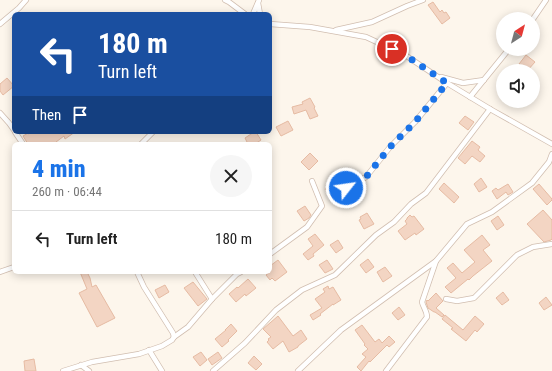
<!DOCTYPE html>
<html lang="en">
<head>
<meta charset="utf-8">
<style>
	:root { --surface:#fff; --page:#f6f6f6; --text:#222; --muted:#767676; --line:#e0e0e0; --accent:#1a73e8 }
	body { margin:0; font-family:"Roboto Condensed",sans-serif; background:var(--page); color:var(--text); height:100vh; display:flex; flex-direction:column; font-size:15px; white-space:nowrap }
	* { box-sizing:border-box; margin:0 }
	p { font-size:13px; color:var(--muted) }
	.icon { flex:none; width:22px; height:22px; fill:none; stroke:currentColor; stroke-width:2; stroke-linecap:round; stroke-linejoin:round }
	.map { position:relative; flex:1; overflow:hidden }
	.side { position:absolute; left:12px; top:142px; width:260px; height:132px; display:flex; flex-direction:column; background:var(--surface); border-radius:6px; box-shadow:0 2px 10px #0003 }
	.side>* { flex:none }
	.banner { position:absolute; left:12px; top:12px; width:260px; height:122px; border-radius:6px; box-shadow:0 2px 10px #0003; background:#1a4fa0; color:#fff; overflow:hidden }
	.needle { width:26px; rotate:36deg }
	.controls { position:absolute; left:496px; top:12px; display:grid; gap:8px }
	.controls a { display:grid; place-items:center; width:44px; height:44px; border-radius:50%; background:var(--surface); box-shadow:0 2px 10px #0003; font-size:20px }
	.pin { position:absolute; display:grid; place-items:center; width:34px; height:34px; color:#fff; margin:-17px; border:2px solid #fff; border-radius:50%; box-shadow:0 1px 4px #0007 }
	.me { position:absolute; width:44px; margin:-22px; rotate:60deg; stroke-linejoin:round; filter:drop-shadow(0 0 3px #0008) }
	.turn { display:flex; align-items:center; gap:14px; height:84px; padding:0 20px; font-size:18px }
	.turn .icon { width:52px; height:52px; stroke-width:2.5 }
	.turn b { display:block; font-size:28px; line-height:34px }
	.then { display:flex; align-items:center; height:38px; padding:0 20px; background:#0003; gap:8px; font-size:15px }
	.round { display:grid; place-items:center; flex:none; width:42px; height:42px; border-radius:21px; background:var(--page) }
	.head { display:flex; align-items:center; justify-content:space-between; height:68px; padding:0 20px }
	h1 { font-size:24px; font-weight:800; line-height:30px; color:var(--accent) }
	ul { padding:0; list-style:none }
	li { display:flex; align-items:center; gap:12px; height:56px; padding:0 20px; border-top:1px solid var(--line) }
	li div { flex:1 }
	li b { display:block; font-size:15px }
	li em { font-style:normal }
	.map>svg:first-child { display:block }
	.building { fill:#f3d5c3; stroke:#e6bba3 }
	.lines { fill:none; stroke-linecap:round; stroke-linejoin:round }
	.minor-casing { stroke:#d1beb0; stroke-width:6 }
	.minor { stroke:#fff; stroke-width:4.5 }
	.route { stroke:#1a73e8; stroke-width:7; stroke-dasharray:0 12.6 }
</style>
</head>
<body>
<div class="map">
<svg width="552" height="371" viewBox="0 0 552 371">
	<rect width="100%" height="100%" fill="#fdf6ec"/>
	<g class="building">
		<path d="M433 2 440 12 442 10 444 13 446 12 450 18 442 24 428 5Z"/>
		<path d="M526 55 535 62 527 71 519 64Z"/>
		<path d="M7 78 14 86 3 95 0 91V84Z"/>
		<path d="M310 98 315 107 314 108 318 116 310 119 306 110 294 114 292 107 303 104 302 102Z"/>
		<path d="M465 116 474 122 468 130 459 123Z"/>
		<path d="M288 121 293 130 281 136 276 127Z"/>
		<path d="M31 132H75L65 139 64 136 56 142 57 144H28L23 136 28 133V134Z"/>
		<path d="M254 132H256L261 140 255 144H248L245 138Z"/>
		<path d="M472 141 480 147 478 150 485 156 480 162 472 156 465 164 458 158Z"/>
		<path d="M310 153 318 161 309 170 301 162Z"/>
		<path d="M481 178 487 187 479 192 474 184Z"/>
		<path d="M336 179 342 187 331 197 325 189Z"/>
		<path d="M444 183 459 197 454 203 439 189Z"/>
		<path d="M508 184 513 192 508 195 506 192 497 199 492 191 496 188 498 190Z"/>
		<path d="M539 184 552 199V200L547 205 533 189Z"/>
		<path d="M305 206 311 215 309 218 304 221 297 211Z"/>
		<path d="M543 210 552 220V239L551 240 544 242 527 224Z"/>
		<path d="M367 213 374 224 364 229 359 220 361 219 360 217Z"/>
		<path d="M410 215 412 217 414 216 424 229 416 235 415 233 405 240 398 231 407 224 405 221 407 219V218Z"/>
		<path d="M498 216 504 225 497 230 491 221Z"/>
		<path d="M315 234 324 245 313 254 314 256 308 260 303 254 313 246 308 239Z"/>
		<path d="M482 235 490 245 483 250 492 261 473 276 469 280 468 279 451 293 445 287 456 278 447 268 453 263 462 273 475 262 464 250Z"/>
		<path d="M338 240 343 248 336 253 330 245Z"/>
		<path d="M368 259 374 267 366 273 360 265Z"/>
		<path d="M278 260 287 272 275 281 272 278 270 280 266 275 270 272V266Z"/>
		<path d="M327 260 333 269 325 273 319 265Z"/>
		<path d="M385 267 392 276 383 282 377 272Z"/>
		<path d="M80 272H87L90 278 92 287 96 285 115 318 97 327 79 293 87 289Z"/>
		<path d="M248 279 256 288 246 296 245 294 236 302 229 294 237 287 238 288Z"/>
		<path d="M193 282 207 299 198 306 184 288Z"/>
		<path d="M165 285 169 292 159 298 155 290Z"/>
		<path d="M328 286 329 289 333 287 341 300 333 305V304L320 314 321 315 313 320 310 315 322 308 315 299 325 292 323 289Z"/>
		<path d="M503 292 509 300 502 305 496 298Z"/>
		<path d="M436 293 443 301 436 308 444 315 442 317 435 312H434L428 308 426 302 427 300 428 301Z"/>
		<path d="M546 297 552 305 544 310 539 303Z"/>
		<path d="M399 307 405 315 398 320 392 313Z"/>
		<path d="M445 315 463 330 475 316 484 324 477 332 475 330 466 341 451 329 453 328 442 319Z"/>
		<path d="M278 316 293 336 301 330 307 339 298 346V347L289 352 283 341 273 349 267 342 269 340 268 339 271 337 263 329Z"/>
		<path d="M231 324 237 331 228 340 229 341 222 347 215 339 226 330H225Z"/>
		<path d="M362 325 375 342 379 339 382 343 389 336 395 342 389 347 387 345 370 362 369 361 361 371 357 367 366 357 362 354 368 349 364 345 365 344 355 330Z"/>
		<path d="M201 352 207 360 200 366 193 357Z"/>
		<path d="M218 352 222 358 212 365 208 359Z"/>
		<path d="M254 356 262 364 256 370 248 363Z"/>
		<path d="M34 359 36 371H25L24 361Z"/>
	</g>
	<g class="lines">
		<defs>
			<g id="minor">
				<path d="M225 0 229 2 245 14"/>
				<path d="M258 3 260 14"/>
				<path d="M253 14 259 0"/>
				<path d="M533 19 546 0"/>
				<path d="M0 24 19 8 26 0"/>
				<path d="M270 24 310 27 366 37 405 55 447 83 490 109 552 144"/>
				<path d="M336 30 372 22 407 6 423 0"/>
				<path d="M441 77 463 83 484 80"/>
				<path d="M470 97 509 49"/>
				<path d="M0 113 9 123 14 130"/>
				<path d="M15 132 23 144"/>
				<path d="M141 144 153 132"/>
				<path d="M346 188 366 177 390 147 415 122 447 83"/>
				<path d="M270 254 307 227 322 206 312 181"/>
				<path d="M0 272 14 267"/>
				<path d="M137 272 144 287 173 333 174 337"/>
				<path d="M195 272 212 299"/>
				<path d="M446 299 457 301 474 298 517 255 533 247 552 244"/>
				<path d="M149 350 162 371"/>
				<path d="M81 365 89 371"/>
				<path d="M63 371 92 362 139 354 162 346 172 340 174 337 188 327 212 299 237 274 241 272"/>
				<path d="M213 371 245 343 276 310 302 290 335 275 376 235 394 222 411 204 426 193 490 109"/>
				<path d="M298 371 341 330 436 261 467 224 492 212 532 183 549 162 552 154"/>
				<path d="M386 371 427 317C427 311 423 307 422 302L436 261"/>
			</g>
		</defs>
		<use href="#minor" class="minor-casing"/>
		<use href="#minor" class="minor"/>
	</g>
	<g class="lines">
		<path class="route" d="M346 188 366 177 390 147 415 122 447 83 405 55 392 49"/>
	</g>
</svg>
<div class="controls">
<a><svg class="needle" viewBox="-14 -14 28 28"><path d="M0-13l5 13h-10z" fill="#e53935"/><path d="M0 13l5-13h-10z" fill="#767676"/></svg></a>
<a><svg class="icon" aria-label="sound" viewBox="0 0 24 24"><path d="M4 9h4l5-4v14l-5-4H4zM17 9q2 3 0 6"/></svg></a>
</div>
<div class="pin" style="left:392px;top:49px;background:#d93025"><svg class="icon" aria-label="arrive" viewBox="0 0 24 24"><path d="M6 21V4h12l-3 4 3 4H6"/></svg></div>
<svg class="me" style="left:346px;top:188px" viewBox="-20 -20 40 40"><circle r="17" fill="#1a73e8" stroke="#fff" stroke-width="3"/><path d="M0-11L8 9 0 5-8 9z" fill="#fff"/></svg>
<div class="banner">
<div class="turn"><svg class="icon" aria-label="left" viewBox="0 0 24 24"><path d="M17 20v-9H6M10 6l-5 5 5 5"/></svg><div><b>180 m</b>Turn left</div></div>
<div class="then">Then<svg class="icon" aria-label="arrive" viewBox="0 0 24 24"><path d="M6 21V4h12l-3 4 3 4H6"/></svg></div>
</div>
<section class="side">
<div class="head"><div><h1>4 min</h1><p>260 m · 06:44</p></div><a class="round"><svg class="icon" aria-label="close" viewBox="0 0 24 24"><path d="M6 6l12 12M18 6L6 18"/></svg></a></div>
<ul>
<li><svg class="icon" aria-label="left" viewBox="0 0 24 24"><path d="M17 20v-9H6M10 6l-5 5 5 5"/></svg><div><b>Turn left</b></div><em>180 m</em></li>
</ul>
</section>
</div>
</body>
</html>
